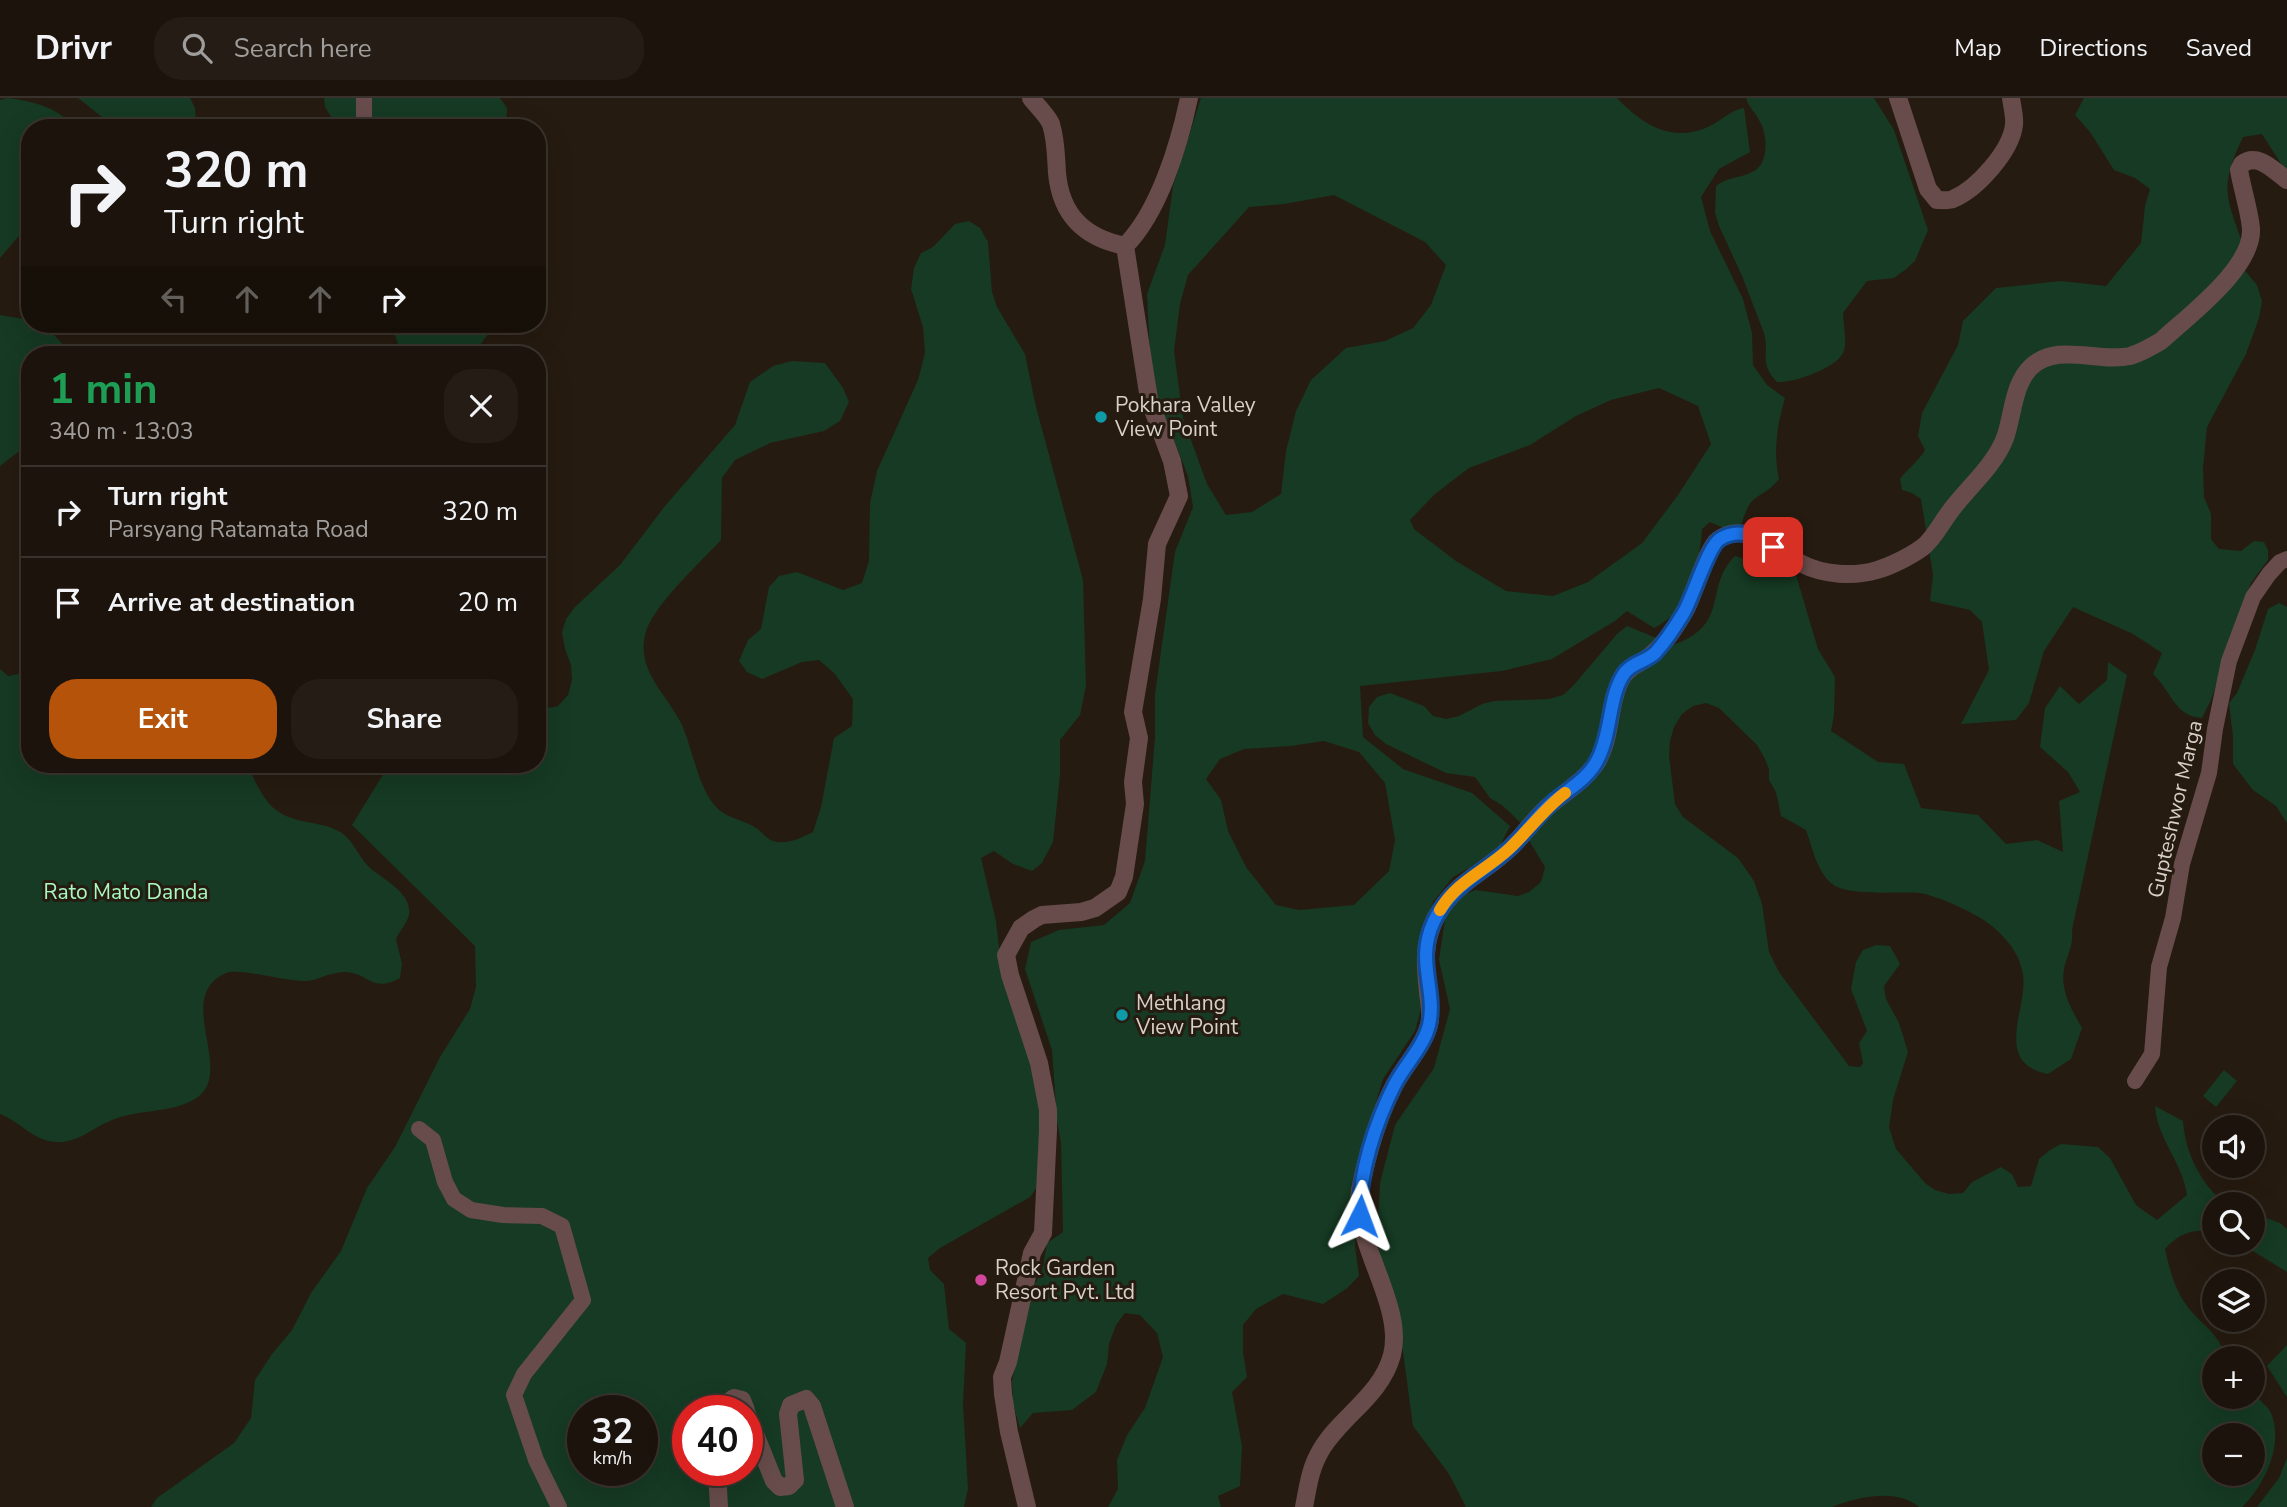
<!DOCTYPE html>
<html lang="en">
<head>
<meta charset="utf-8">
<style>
	:root { --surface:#1c140c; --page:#251d15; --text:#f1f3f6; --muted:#a09e9d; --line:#3a332d; --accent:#b45309 }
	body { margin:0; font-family:"Nunito Sans",sans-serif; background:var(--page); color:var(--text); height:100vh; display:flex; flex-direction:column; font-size:26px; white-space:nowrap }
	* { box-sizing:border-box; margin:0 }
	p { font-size:23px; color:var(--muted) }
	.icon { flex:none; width:38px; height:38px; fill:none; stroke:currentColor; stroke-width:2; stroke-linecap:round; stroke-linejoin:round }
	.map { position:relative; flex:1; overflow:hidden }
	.panel { position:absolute; left:21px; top:248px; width:525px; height:427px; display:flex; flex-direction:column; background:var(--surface); border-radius:28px; box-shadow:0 7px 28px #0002,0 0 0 2px var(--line) }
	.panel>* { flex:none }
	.guide { position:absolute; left:21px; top:21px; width:525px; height:214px; border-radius:28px; box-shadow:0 7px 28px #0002,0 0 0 2px var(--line); background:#1c140c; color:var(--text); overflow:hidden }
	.fabs { position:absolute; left:2202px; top:1017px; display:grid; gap:14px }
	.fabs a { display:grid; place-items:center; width:63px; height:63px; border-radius:50%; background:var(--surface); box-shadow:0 7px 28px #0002,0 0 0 2px var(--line); font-size:35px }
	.speed { position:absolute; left:567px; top:1297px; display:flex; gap:14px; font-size:35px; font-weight:700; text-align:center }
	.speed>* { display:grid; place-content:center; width:91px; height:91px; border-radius:50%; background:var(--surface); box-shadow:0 7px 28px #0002,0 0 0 2px var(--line); line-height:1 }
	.speed small { font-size:18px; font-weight:400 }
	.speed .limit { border:10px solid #d22; background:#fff; color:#111 }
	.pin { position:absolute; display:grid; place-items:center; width:60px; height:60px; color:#fff; margin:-30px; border-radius:14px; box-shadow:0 4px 10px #0006 }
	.me { position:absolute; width:77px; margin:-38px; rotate:3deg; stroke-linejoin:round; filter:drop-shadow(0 0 5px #0008) }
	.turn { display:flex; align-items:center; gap:24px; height:147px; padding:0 28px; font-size:32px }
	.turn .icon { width:91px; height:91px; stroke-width:2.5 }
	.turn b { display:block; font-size:49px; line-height:60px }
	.lanes { display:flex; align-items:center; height:66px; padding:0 28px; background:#0003; justify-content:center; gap:35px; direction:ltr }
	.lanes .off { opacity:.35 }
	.round { display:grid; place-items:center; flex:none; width:74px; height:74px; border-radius:28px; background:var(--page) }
	.headline { display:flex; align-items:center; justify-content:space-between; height:119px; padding:0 28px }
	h1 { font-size:42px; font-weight:700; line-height:52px; color:#1e9e55 }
	.action { display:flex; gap:14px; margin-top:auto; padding:14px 28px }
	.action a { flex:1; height:80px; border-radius:28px; background:var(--accent); color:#fff; font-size:28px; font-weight:700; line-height:80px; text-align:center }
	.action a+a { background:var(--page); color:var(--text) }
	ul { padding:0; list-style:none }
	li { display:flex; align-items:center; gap:21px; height:91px; padding:0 28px; border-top:2px solid var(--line) }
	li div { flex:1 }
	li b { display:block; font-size:26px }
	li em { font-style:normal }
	header { display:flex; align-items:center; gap:42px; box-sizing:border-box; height:98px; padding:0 35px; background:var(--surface); border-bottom:2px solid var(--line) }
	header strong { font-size:33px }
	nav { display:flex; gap:38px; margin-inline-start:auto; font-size:24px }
	.search { width:490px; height:63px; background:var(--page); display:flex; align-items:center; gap:18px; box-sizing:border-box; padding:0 24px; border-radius:28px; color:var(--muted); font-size:26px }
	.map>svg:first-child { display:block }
	.green { fill:#163a23; fill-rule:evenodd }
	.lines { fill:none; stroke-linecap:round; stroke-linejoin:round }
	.minor { stroke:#674c4b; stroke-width:16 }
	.tertiary { stroke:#674c4b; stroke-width:18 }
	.route-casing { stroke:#114b97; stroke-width:18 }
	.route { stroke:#1a73e8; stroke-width:12 }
	.slow { stroke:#f59e0b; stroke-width:12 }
	.culture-dot { fill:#0f9aa8; stroke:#261b10; stroke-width:2.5 }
	.hotel-dot { fill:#d1479c; stroke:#261b10; stroke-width:2.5 }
	.labels { text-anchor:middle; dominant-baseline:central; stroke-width:6; stroke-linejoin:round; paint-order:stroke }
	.poi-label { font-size:21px; fill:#d8d0c9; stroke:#261b10; text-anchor:start }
	.street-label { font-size:21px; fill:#d8d0c9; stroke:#261b10 }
	.park-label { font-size:21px; fill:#a8f9c1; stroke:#261b10 }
</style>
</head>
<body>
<header>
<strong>Drivr</strong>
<div class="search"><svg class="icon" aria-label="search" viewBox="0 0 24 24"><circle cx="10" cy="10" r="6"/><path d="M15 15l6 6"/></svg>Search here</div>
<nav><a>Map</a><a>Directions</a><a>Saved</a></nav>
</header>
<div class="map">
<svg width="2287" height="1409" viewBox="0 0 2287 1409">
	<rect width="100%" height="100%" fill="#261b10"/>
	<g class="green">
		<path d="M8 0C37 4 55 9 77 30H30V125L0 160V2Z"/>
		<path d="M78 0H190L195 10 196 24 192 30H111L102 19Z"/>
		<path d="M324 0H500L507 10 506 30H338L325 9Z"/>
		<path d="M1201 0H1617C1643 27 1673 46 1710 28 1722 22 1731 12 1744 10L1750 54 1719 71 1701 99 1710 133 1743 201 1752 235 1753 267 1767 287 1785 300C1777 328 1773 353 1779 381 1761 403 1751 392 1742 425L1728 432 1710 424 1702 431C1700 465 1688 515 1654 530L1627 513 1615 523 1552 561 1502 573 1360 588 1363 639 1403 671 1472 695 1510 728 1497 754 1453 779 1433 804 1426 823 1423 904 1415 933 1383 981 1362 1051 1357 1098 1355 1148 1359 1178 1346 1191 1323 1206 1283 1196 1256 1211 1243 1227V1254L1247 1279 1232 1294 1242 1348 1240 1388 1218 1398 1221 1409H1108L1118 1391 1117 1362 1127 1337 1145 1310 1163 1259 1157 1235 1140 1217 1125 1215 1116 1227 1109 1246 1107 1266 1096 1294 1072 1312 1033 1315 1020 1330 1013 1306 1012 1283 1028 1198 1042 1173 1047 1145 1063 1134 1061 1044 1057 1024 1052 952 1025 871 1031 844 1059 832 1104 827 1130 805 1145 763 1155 639V596L1175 454 1193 409 1188 378 1156 296 1150 257 1147 196 1165 147 1173 88ZM1334 97 1425 144 1446 167 1431 207 1413 230 1385 243 1346 250 1311 282 1296 313 1286 353 1281 396 1252 414 1226 417 1207 386 1183 320 1174 253 1180 206 1188 177 1249 109 1284 106ZM1659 290 1698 308 1711 346 1678 397 1642 445 1588 484 1553 498 1506 493 1456 463 1414 431 1410 422 1435 396 1469 370 1530 347 1576 318 1611 302ZM1324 643 1359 654 1385 685 1395 742 1389 773 1354 807 1299 812 1276 807 1246 769 1228 733 1221 702 1206 681 1220 661 1244 651 1291 648Z"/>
		<path d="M1746 0H1874L1894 32 1928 132 1915 163 1905 172 1894 180 1867 183 1843 215C1843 227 1848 244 1843 255 1835 271 1793 285 1777 284 1758 264 1770 257 1764 235L1742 178 1719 128 1715 115 1716 88C1730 78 1738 81 1752 74 1769 67 1768 38 1760 24 1756 15 1749 10 1746 0Z"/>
		<path d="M2084 0H2287V72H2285L2262 36 2243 39C2218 91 2227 100 2244 150L2236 162 2257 187 2262 203 2259 220 2246 256 2207 329 2203 370 2204 399 2211 416V441L2219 451 2241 453 2254 443 2264 444 2268 452V462L2251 485 2211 602 2202 620C2174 618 2172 594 2153 576L2162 555 2133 536 2073 509 2044 553 2029 605 2016 622 1961 626 1989 572 1982 524 1970 512 1930 503 1933 477 1921 401 1912 395 1902 392 1900 381C1908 370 1918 364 1925 352L1918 338 1922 315 1958 247 1963 223 1996 190 2061 183 2106 188 2141 145 2145 108 2150 91 2135 80 2114 72 2090 34 2075 17Z"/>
		<path d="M969 123 980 130 988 144 992 194 997 209 1025 256 1036 309 1083 482 1086 588 1080 617 1060 642V677L1053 744 1042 765 1032 773 1013 766 994 753 981 760 996 823 1001 866 1034 971 1042 1025 1041 1084 1030 1099 940 1150 928 1160 930 1172 944 1186 949 1231 966 1245 963 1305 968 1391 964 1409H151L157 1400 234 1345 251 1320 255 1282 272 1256 292 1232 311 1195 341 1153 367 1090 395 1049 440 959 470 911 476 889 475 848 352 727 384 675 385 667H537V607L549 610 558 608 568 597 572 582 571 567 565 551 562 534 566 521 575 509 620 467 665 408 735 327 750 284 773 268 792 263 825 265 843 290 849 304 840 323 824 333 770 345 735 362 722 380 721 442C701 464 651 509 645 537 637 572 665 595 680 623 693 648 698 697 722 714 732 721 746 723 756 730 761 733 767 741 773 743 787 747 801 740 813 734L821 709 834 640 852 628 853 601 834 575 819 562 802 564 762 581 747 574 739 563 748 542 761 531 769 489 779 478 797 474 843 492 862 485 869 463 870 405 877 373 918 282 925 255 923 229 911 191 914 170 921 155 933 149 955 126ZM583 1312H642V1372H583ZM688 1312H747V1372H688Z"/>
		<path d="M0 217 30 222V226C49 226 60 244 72 257H30V339L22 351 0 368Z"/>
		<path d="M391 226H496L472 257H402Z"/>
		<path d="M1735 458 1796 477 1818 551 1835 579 1834 617 1831 633 1878 664 1904 666 1921 710 1978 717 2006 746 2037 742 2063 754 2059 703 2080 694 2068 674 2040 649 2045 610 2060 588 2079 606 2107 582 2108 564 2127 577 2072 832C2074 847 2067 857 2064 871 2060 893 2072 912 2082 930L2071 961 2048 976C1992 965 2028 911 2023 877 2020 856 2007 841 1992 828 1978 816 1938 798 1920 795 1898 793 1846 799 1831 785 1817 773 1812 749 1806 732L1781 718 1776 694 1769 682V671L1764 659 1757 647 1719 610 1706 605 1693 608 1682 616 1674 629 1670 643 1669 658 1675 706 1683 719 1738 760 1754 783 1762 806 1769 854 1779 874 1849 968 1860 969 1863 965 1859 945 1867 933 1851 891 1856 864 1863 852 1876 847 1890 848 1900 866 1884 888 1886 901 1899 925 1908 954 1893 1002 1889 1029 1896 1051 1925 1085 1935 1092 1949 1096 1963 1095 1972 1084 2001 1069 2012 1076 2018 1089 2031 1088 2039 1061 2050 1052 2061 1046 2098 1049 2110 1060 2136 1107 2157 1122 2187 1097C2183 1065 2157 1041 2155 1008L2183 1023C2185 1054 2201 1087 2226 1106H2214V1133C2193 1131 2179 1135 2165 1151 2170 1172 2174 1190 2187 1208 2202 1228 2218 1233 2226 1260H2214V1298H2252V1295C2258 1301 2268 1308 2271 1315 2284 1346 2265 1387 2242 1409H1919C1896 1390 1858 1399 1832 1409H1466L1449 1376 1413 1328 1398 1217 1384 1175 1377 1141 1380 1085 1395 1027 1434 970 1450 911 1439 862 1446 814 1456 799 1476 792 1518 798 1529 794 1541 784 1545 769 1530 744 1527 731 1503 708 1490 700 1475 679 1446 675 1386 646 1375 637 1368 625 1369 609 1377 599 1390 595 1424 608 1433 618 1446 621 1459 618 1482 606 1494 603 1549 601 1563 597 1573 588 1617 536 1627 528 1659 541 1670 548C1733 527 1702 491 1735 458ZM2214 1337H2252V1376H2214Z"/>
		<path d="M2279 505 2287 509V725L2276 708 2253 692 2233 666V639L2229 605 2237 595 2255 552 2268 511Z"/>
		<path d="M0 571 8 578 30 574V667H247C255 682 262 701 276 712 295 727 322 722 342 735 354 744 359 759 369 769 382 781 413 795 409 817 407 825 399 834 396 841L402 866 400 880C372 895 370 876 346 874 331 873 318 883 304 883 287 883 238 870 226 875 179 896 222 955 207 988 202 997 196 1001 187 1005 163 1015 134 1012 110 1023 91 1031 78 1045 56 1044 33 1043 21 1024 0 1016Z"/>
		<path d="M2224 972 2237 983 2216 1009 2203 998Z"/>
		<path d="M2252 1115 2280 1125 2287 1131V1174L2240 1145 2252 1144Z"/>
		<path d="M2287 1247V1299L2267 1268Z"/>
		<path d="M2287 1360V1409H2257L2279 1380Z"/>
	</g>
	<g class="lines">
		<g class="minor">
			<path d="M364 0V30"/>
			<path d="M2135 983 2152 956 2159 869 2173 820 2182 766 2209 675 2215 631 2229 563 2253 499 2269 476 2280 464 2287 461"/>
			<path d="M419 1031 433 1042 445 1084 454 1101 471 1112 503 1117 542 1118 562 1128 583 1202 524 1276 514 1297 536 1362 559 1409"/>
		</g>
		<g class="tertiary">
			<path d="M1031 0C1037 8 1047 17 1051 26 1056 42 1056 58 1057 75 1061 118 1085 140 1125 148"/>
			<path d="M1898 0 1928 91 1937 102C1942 102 1949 103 1953 101 1977 91 2011 53 2014 27 2015 19 2012 8 2011 0"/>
			<path d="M1125 148C1159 114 1179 47 1189 0"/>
			<path d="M723 1312 726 1306 734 1300 742 1302 746 1312"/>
			<path d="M747 1316 774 1383 780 1389 789 1388 795 1382 788 1316 791 1307 806 1301 812 1308 845 1409"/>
			<path d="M717 1372 719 1409"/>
			<path d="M1027 1409 1009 1334 1003 1296 1002 1279 1008 1264 1032 1155 1043 1135 1048 1032V1012L1039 965 1010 877 1006 857 1021 830 1034 821 1042 817 1081 814 1095 810 1118 794 1124 779 1135 706 1133 684 1139 640 1133 614 1152 501 1157 446 1179 398 1172 363 1149 301 1125 148"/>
			<path d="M1304 1409C1308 1389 1310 1370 1321 1352 1341 1318 1381 1298 1392 1257 1405 1206 1351 1143 1360 1092 1367 1057 1378 1018 1395 986 1405 967 1423 949 1429 927 1432 916 1429 905 1428 894 1425 866 1423 845 1436 819 1455 784 1484 775 1510 750 1525 736 1535 719 1551 706 1565 694 1584 683 1595 667 1613 641 1607 604 1623 578 1630 567 1640 566 1650 558 1664 547 1677 527 1686 511 1694 496 1708 449 1718 442 1747 421 1777 454 1802 466 1824 477 1854 479 1877 472 1891 468 1911 458 1923 449 1934 440 1940 427 1949 415 1966 391 1994 369 2005 340 2013 318 2013 286 2031 269 2057 244 2098 265 2130 258 2141 255 2151 249 2161 243 2188 218 2253 170 2251 131 2250 115 2242 90 2239 72L2242 66C2258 54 2274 73 2287 82"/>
		</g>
	</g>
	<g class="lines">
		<defs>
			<path id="route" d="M1360 1118C1358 1077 1376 1023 1395 986 1405 967 1424 948 1429 927 1437 891 1415 863 1434 823 1452 786 1481 777 1510 750 1525 736 1537 718 1553 704 1569 691 1589 680 1598 661 1611 636 1609 601 1622 579 1629 565 1644 565 1655 555 1665 544 1675 529 1683 516 1693 500 1708 448 1720 441 1740 429 1755 439 1773 449"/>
		</defs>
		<use href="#route" class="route-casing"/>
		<use href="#route" class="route"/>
		<path class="slow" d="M1440 812C1457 783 1487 772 1510 750 1529 732 1544 711 1565 695"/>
	</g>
	<g class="culture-dot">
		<circle cx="1101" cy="319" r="7"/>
		<circle cx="1122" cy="917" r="7"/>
	</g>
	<circle class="hotel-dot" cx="981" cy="1182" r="7"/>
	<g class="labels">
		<g class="poi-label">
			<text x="1115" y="307">Pokhara Valley<tspan x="1115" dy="24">View Point</tspan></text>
			<text x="1136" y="905">Methlang<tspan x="1136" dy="24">View Point</tspan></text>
			<text x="995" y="1170">Rock Garden<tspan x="995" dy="24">Resort Pvt. Ltd</tspan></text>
		</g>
		<g class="street-label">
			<text transform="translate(2175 711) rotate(-77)">Gupteshwor Marga</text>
		</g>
		<g class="park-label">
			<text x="126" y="794">Rato Mato Danda</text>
		</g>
	</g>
</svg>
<div class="fabs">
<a><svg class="icon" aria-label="sound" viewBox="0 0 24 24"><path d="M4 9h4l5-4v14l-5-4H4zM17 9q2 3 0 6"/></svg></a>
<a><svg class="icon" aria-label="search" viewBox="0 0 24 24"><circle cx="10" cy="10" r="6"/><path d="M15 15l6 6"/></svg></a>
<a><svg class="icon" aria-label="layers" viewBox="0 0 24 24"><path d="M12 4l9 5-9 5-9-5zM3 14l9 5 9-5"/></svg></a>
<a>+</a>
<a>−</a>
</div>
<div class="speed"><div>32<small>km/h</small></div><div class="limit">40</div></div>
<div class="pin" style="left:1773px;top:449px;background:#d93025"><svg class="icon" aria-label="arrive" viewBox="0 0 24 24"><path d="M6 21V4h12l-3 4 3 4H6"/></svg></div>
<svg class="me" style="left:1360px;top:1118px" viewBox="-20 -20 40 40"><path d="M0-17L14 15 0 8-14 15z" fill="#1a73e8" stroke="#fff" stroke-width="4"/></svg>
<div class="guide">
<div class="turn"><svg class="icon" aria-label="right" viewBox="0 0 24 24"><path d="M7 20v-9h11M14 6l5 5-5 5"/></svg><div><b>320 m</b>Turn right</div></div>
<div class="lanes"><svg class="icon off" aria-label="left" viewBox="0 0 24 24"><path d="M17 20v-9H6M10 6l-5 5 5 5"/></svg><svg class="icon off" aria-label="ahead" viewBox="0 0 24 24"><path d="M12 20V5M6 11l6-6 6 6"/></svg><svg class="icon off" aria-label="ahead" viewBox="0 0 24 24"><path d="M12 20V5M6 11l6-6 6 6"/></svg><svg class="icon" aria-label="right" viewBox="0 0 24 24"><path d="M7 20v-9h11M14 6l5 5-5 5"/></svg></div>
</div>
<section class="panel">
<div class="headline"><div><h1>1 min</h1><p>340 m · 13:03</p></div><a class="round"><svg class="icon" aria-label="close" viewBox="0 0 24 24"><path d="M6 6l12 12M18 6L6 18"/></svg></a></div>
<ul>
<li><svg class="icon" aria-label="right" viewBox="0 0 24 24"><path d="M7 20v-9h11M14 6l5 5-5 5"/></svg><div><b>Turn right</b><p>Parsyang Ratamata Road</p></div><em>320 m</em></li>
<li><svg class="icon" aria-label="arrive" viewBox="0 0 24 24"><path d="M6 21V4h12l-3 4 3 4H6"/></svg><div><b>Arrive at destination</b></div><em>20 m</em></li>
</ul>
<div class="action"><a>Exit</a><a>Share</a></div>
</section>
</div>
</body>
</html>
